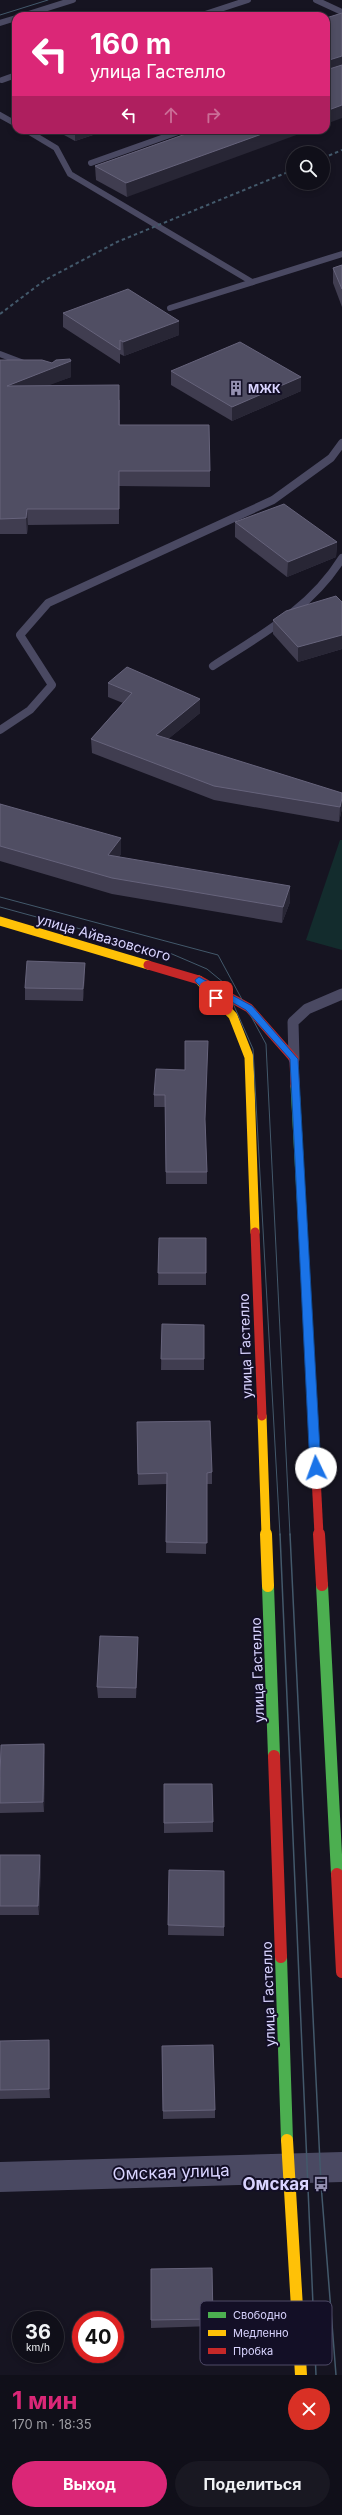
<!DOCTYPE html>
<html lang="ru">
<head>
<meta charset="utf-8">
<style>
	:root { --surface:#100f19; --page:#191822; --text:#f1f3f6; --muted:#9c9ca2; --line:#302f38; --accent:#db2777 }
	body { margin:0; font-family:Inter,sans-serif; background:var(--page); color:var(--text); height:100vh; display:flex; flex-direction:column; font-size:15px; white-space:nowrap }
	* { box-sizing:border-box; margin:0 }
	p { font-size:13px; color:var(--muted) }
	.icon { flex:none; width:22px; height:22px; fill:none; stroke:currentColor; stroke-width:2; stroke-linecap:round; stroke-linejoin:round }
	.map { position:relative; height:2375px; overflow:hidden }
	.panel { display:flex; flex-direction:column; background:var(--surface); flex:1 }
	.panel>* { flex:none }
	.banner { position:absolute; left:12px; top:12px; width:318px; height:122px; border-radius:12px; box-shadow:0 2px 6px #0003,0 0 0 1px var(--line); background:#db2777; color:#fff; overflow:hidden }
	.buttons { position:absolute; left:286px; top:146px; display:grid; gap:8px }
	.buttons a { display:grid; place-items:center; width:44px; height:44px; border-radius:50%; background:var(--surface); box-shadow:0 2px 6px #0003,0 0 0 1px var(--line); font-size:20px }
	.speed { position:absolute; left:12px; top:2311px; display:flex; gap:8px; font-size:20px; font-weight:700; text-align:center }
	.speed>* { display:grid; place-content:center; width:52px; height:52px; border-radius:50%; background:var(--surface); box-shadow:0 2px 6px #0003,0 0 0 1px var(--line); line-height:1 }
	.speed small { font-size:10px; font-weight:400 }
	.speed .limit { border:6px solid #d22; background:#fff; color:#111 }
	.pin { position:absolute; display:grid; place-items:center; width:34px; height:34px; color:#fff; margin:-17px; border-radius:8px; box-shadow:0 2px 6px #0006 }
	.me { position:absolute; width:44px; margin:-22px; rotate:357deg; stroke-linejoin:round; filter:drop-shadow(0 0 3px #0008) }
	.turn { display:flex; align-items:center; gap:14px; height:84px; padding:0 12px; font-size:18px }
	.turn .icon { width:52px; height:52px; stroke-width:2.5 }
	.turn b { display:block; font-size:28px; line-height:34px }
	.lanes { display:flex; align-items:center; height:38px; padding:0 12px; background:#0003; justify-content:center; gap:20px; direction:ltr }
	.lanes .off { opacity:.35 }
	.round { display:grid; place-items:center; flex:none; width:42px; height:42px; border-radius:21px; background:var(--page) }
	.head { display:flex; align-items:center; justify-content:space-between; height:68px; padding:0 12px }
	h1 { font-size:24px; font-weight:700; line-height:30px; color:var(--accent) }
	.action { display:flex; gap:8px; margin-top:auto; padding:8px 12px }
	.action a { flex:1; height:46px; border-radius:24px; background:var(--accent); color:#fff; font-size:16px; font-weight:700; line-height:46px; text-align:center }
	.action a+a { background:var(--page); color:var(--text) }
	.map>svg:first-child { display:block }
	.green { fill:#132c2d }
	.lines { fill:none; stroke-linecap:round; stroke-linejoin:round }
	.lane-far2 { stroke:#4a4962; stroke-width:6 }
	.lane-far1 { stroke:#4a4962; stroke-width:8 }
	.lane { stroke:#4a4962; stroke-width:11 }
	.street { fill:#4a4962; fill-rule:evenodd }
	.fast-far1 { stroke:#4caf50; stroke-width:9 }
	.fast { stroke:#4caf50; stroke-width:12 }
	.slow-far1 { stroke:#ffc107; stroke-width:9 }
	.slow { stroke:#ffc107; stroke-width:12 }
	.jam-far1 { stroke:#c62828; stroke-width:9 }
	.jam { stroke:#c62828; stroke-width:12 }
	.tram-far1 { stroke:#43596b; stroke-width:1 }
	.tram { stroke:#43596b; stroke-width:1.5 }
	.rail { stroke:#43596b; stroke-width:2; stroke-dasharray:3.5 3; stroke-linecap:butt }
	.wall { fill:#403d50 }
	.shaded-wall { fill:#282635 }
	.building { fill:#504e63; stroke:#66637b }
	.route { fill:#1a73e8; stroke:#114b97 }
	.labels { text-anchor:middle; dominant-baseline:central; stroke-width:4; stroke-linejoin:round; paint-order:stroke }
	.far-poi-label { font-size:12px; font-weight:bold; fill:#d9d4ff; stroke:#130f26; text-anchor:start }
	.street-label { font-size:14px; fill:#d9d4ff; stroke:#130f26 }
	.near-street-label { font-size:17px; fill:#d9d4ff; stroke:#130f26 }
	.near-poi-label { font-size:17px; font-weight:bold; fill:#d9d4ff; stroke:#130f26; text-anchor:end }
	.key { fill:#130f26; stroke:#4e4a67; stroke-width:1 }
	.key-label { font-size:11px; fill:#d9d4ff }
</style>
</head>
<body>
<div class="map">
<svg width="342" height="2375" viewBox="0 0 342 2375">
	<rect width="100%" height="100%" fill="#161421"/>
	<path class="green" d="M340 840H342V950L306 940Z"/>
	<g class="lines">
		<g class="lane-far2">
			<path d="M316 0 342 12"/>
			<path d="M22 16 73 0"/>
			<path d="M199 16 248 0"/>
			<path d="M0 23 16 18"/>
			<path d="M2 80 16 75"/>
			<path d="M0 115 16 124"/>
			<path d="M26 130 56 148 70 174 252 282"/>
			<path d="M91 163 184 130"/>
			<path d="M170 308 342 254"/>
			<path d="M0 354 29 365"/>
		</g>
		<g class="lane-far1">
			<path d="M213 666C261 635 311 608 342 558"/>
			<path d="M0 730 30 710 52 685 20 635 48 603 273 500 331 458 342 443"/>
		</g>
		<path class="lane" d="M294 1059 293 1022 307 1009 342 994"/>
		<path class="street" d="M342 2152V2182L0 2192V2162Z"/>
		<path class="fast-far1" d="M295 1086 310 1358"/>
		<g class="fast">
			<path d="M322 1585 337 1874"/>
			<path d="M268 1586 274 1756"/>
			<path d="M281 1957 287 2140"/>
		</g>
		<g class="slow-far1">
			<path d="M0 921 148 965"/>
			<path d="M199 980 233 1016 249 1057 255 1232"/>
			<path d="M262 1416 266 1535"/>
		</g>
		<g class="slow">
			<path d="M266 1534 268 1586"/>
			<path d="M287 2140 301 2375"/>
		</g>
		<g class="jam-far1">
			<path d="M148 965 199 980 249 1008 294 1059 295 1086"/>
			<path d="M255 1232 262 1416"/>
			<path d="M310 1358 319 1535"/>
		</g>
		<g class="jam">
			<path d="M319 1534 322 1585"/>
			<path d="M274 1756 281 1957"/>
			<path d="M337 1874 342 1972"/>
		</g>
		<g class="tram-far1">
			<path d="M0 15 48 0"/>
			<path d="M0 897 218 955 266 1044 290 1535"/>
			<path d="M0 907 172 954 207 969 224 983 253 1049 280 1535"/>
		</g>
		<g class="tram">
			<path d="M280 1534 316 2375"/>
			<path d="M290 1534 321 2184 336 2375"/>
		</g>
		<g class="rail">
			<path d="M323 158 342 150"/>
			<path d="M0 314 45 280 117 242 293 170"/>
		</g>
	</g>
	<g class="wall">
		<path d="M55 130H108L75 141Z"/>
		<path d="M197 130 127 197 96 180 95 166Z"/>
		<path d="M342 265V307L333 283V268Z"/>
		<path d="M63 313 179 335 124 356 120 354V364L63 327Z"/>
		<path d="M0 360 71 377 48 385 120 400V425L210 471V487L119 486V524L28 525 27 534H0Z"/>
		<path d="M171 371 301 391 232 421 171 385Z"/>
		<path d="M235 522 337 542 336 557 287 577 235 537Z"/>
		<path d="M342 602V649L298 662 273 634V620Z"/>
		<path d="M108 683 200 713 168 739 342 808 339 822 214 800 92 753 91 739 123 703 108 697Z"/>
		<path d="M0 804 121 854 119 857 290 902 282 923 112 894 0 861Z"/>
		<path d="M85 963V974L83 1001 25 1000V988Z"/>
		<path d="M185 1070 205 1122 207 1172V1184H166L165 1107H154V1095Z"/>
		<path d="M159 1238 206 1273V1285H158Z"/>
		<path d="M162 1324 204 1325V1370H161Z"/>
		<path d="M137 1422 212 1472V1484H207L206 1554 166 1553 167 1484 138 1485Z"/>
		<path d="M138 1648 136 1698H98L97 1687Z"/>
		<path d="M44 1744 45 1755 44 1812 0 1813V1803Z"/>
		<path d="M164 1784 213 1822V1832L164 1833Z"/>
		<path d="M0 1855 41 1865 39 1915H0Z"/>
		<path d="M169 1870 224 1927V1936L168 1935Z"/>
		<path d="M0 2041 50 2049V2098L0 2099Z"/>
		<path d="M162 2046 215 2110V2118L163 2119Z"/>
		<path d="M151 2269 213 2319V2326L151 2328Z"/>
	</g>
	<g class="shaded-wall">
		<path d="M342 56V70L326 74V61Z"/>
		<path d="M342 105V118L326 124V111Z"/>
		<path d="M75 130H108L75 141Z"/>
		<path d="M273 130H310L127 197 126 183Z"/>
		<path d="M179 321V335L124 356 123 342Z"/>
		<path d="M71 361V377L8 401 7 386Z"/>
		<path d="M301 377V391L232 421V407Z"/>
		<path d="M27 509 28 525 27 534 26 518Z"/>
		<path d="M337 542 336 557 287 577 288 562Z"/>
		<path d="M342 635V649L298 662V647Z"/>
		<path d="M200 699V713L156 749V735Z"/>
		<path d="M342 798V808L339 822 340 807Z"/>
		<path d="M121 838V854L109 872 108 855Z"/>
		<path d="M290 886V902L282 923 283 907Z"/>
		<path d="M85 963V974L83 1001V989Z"/>
		<path d="M138 1637V1648L136 1698V1688Z"/>
		<path d="M44 1744 45 1755 44 1812 43 1802Z"/>
		<path d="M40 1855 41 1865 39 1915 38 1906Z"/>
		<path d="M49 2040 50 2049V2098L49 2089Z"/>
	</g>
	<g class="building">
		<path d="M342 13V56L326 61V18Z"/>
		<path d="M342 65V105L326 111V70Z"/>
		<path d="M197 130H273L126 183 95 166Z"/>
		<path d="M342 265V289L333 268Z"/>
		<path d="M128 289 179 321 123 342 120 340V350L63 313Z"/>
		<path d="M240 342 301 377 232 407 171 371Z"/>
		<path d="M70 359 71 361 7 386 119 385V425H209L210 471H119V509H27L26 518 0 519V360H42L52 363 56 360Z"/>
		<path d="M284 504 337 542 288 562 235 522Z"/>
		<path d="M336 596 342 602V635L298 647 273 620 286 611Z"/>
		<path d="M127 667 200 699 156 735 342 793V798L340 807 214 786 91 739 132 693 108 683Z"/>
		<path d="M0 804 121 838 108 855 290 886 283 907 112 878 0 846Z"/>
		<path d="M27 961 85 963 83 989 25 988Z"/>
		<path d="M185 1041H208L205 1119 207 1172H166L165 1095H154L156 1069 185 1070Z"/>
		<path d="M159 1238H206V1273H158Z"/>
		<path d="M162 1324 204 1325V1359H161Z"/>
		<path d="M210 1421 212 1472 207 1473V1543L166 1542 167 1473 138 1474 137 1422Z"/>
		<path d="M100 1636 138 1637 136 1688 97 1687Z"/>
		<path d="M44 1744 43 1802 0 1803V1777L1 1745Z"/>
		<path d="M164 1784H212L213 1822 164 1823Z"/>
		<path d="M0 1855H40L38 1906H0Z"/>
		<path d="M169 1870 224 1871V1927L168 1925Z"/>
		<path d="M49 2040V2089L0 2090V2041Z"/>
		<path d="M213 2045 215 2110 163 2111 162 2046Z"/>
		<path d="M212 2268 213 2319 151 2320V2269Z"/>
	</g>
	<path class="route" d="M199 977 252 1006 298 1059 321 1468 316 1472 310 1468 290 1059 246 1010 218 994 219 1000H213L196 982 195 980Z"/>
	<defs>
		<symbol id="building-bare" viewBox="-9 -9 18 18"><path d="M-4-6H4V6H1V3H-1V6H-4ZM-2.5-4.3h1.7v1.8h-1.7ZM.8-4.3h1.7v1.8H.8ZM-2.5-1h1.7V.8h-1.7ZM.8-1h1.7V.8H.8Z" fill="#9591b1" stroke="#130f26" stroke-width="2.5" paint-order="stroke"/></symbol>
		<symbol id="bus-bare" viewBox="-9 -9 18 18"><path d="M-5-6H5V4H4V6H2V4H-2V6H-4V4H-5ZM-3.5-4V0h7V-4ZM-3.5 1.2v1.5H-2V1.2ZM2 1.2v1.5H3.5V1.2Z" fill="#9591b1" stroke="#130f26" stroke-width="2.5" paint-order="stroke"/></symbol>
	</defs>
	<g fill-rule="evenodd">
		<use href="#building-bare" x="225" y="377" width="22" height="22"/>
		<use href="#bus-bare" x="310" y="2173" width="22" height="22"/>
	</g>
	<g class="labels">
		<g class="far-poi-label">
			<text x="248" y="388">МЖК</text>
		</g>
		<g class="street-label">
			<text transform="translate(104 937) rotate(16)">улица Айвазовского</text>
			<text transform="translate(245 1346) rotate(-92)">улица Гастелло</text>
			<text transform="translate(257 1670) rotate(-92)">улица Гастелло</text>
			<text transform="translate(268 1994) rotate(-92)">улица Гастелло</text>
		</g>
		<g class="near-street-label">
			<text transform="translate(171 2172) rotate(-2)">Омская улица</text>
		</g>
		<g class="near-poi-label">
			<text x="309" y="2184">Омская</text>
		</g>
	</g>
	<rect x="200" y="2301" width="132" height="64" rx="6" class="key"/>
	<rect x="208" y="2312" width="18" height="6" fill="#4caf50"/>
	<rect x="208" y="2330" width="18" height="6" fill="#ffc107"/>
	<rect x="208" y="2348" width="18" height="6" fill="#c62828"/>
	<g class="key-label">
		<text x="233" y="2319">Свободно</text>
		<text x="233" y="2337">Медленно</text>
		<text x="233" y="2355">Пробка</text>
	</g>
</svg>
<div class="buttons">
<a><svg class="icon" aria-label="search" viewBox="0 0 24 24"><circle cx="10" cy="10" r="6"/><path d="M15 15l6 6"/></svg></a>
</div>
<div class="speed"><div>36<small>km/h</small></div><div class="limit">40</div></div>
<div class="pin" style="left:216px;top:998px;background:#d93025"><svg class="icon" aria-label="arrive" viewBox="0 0 24 24"><path d="M6 21V4h12l-3 4 3 4H6"/></svg></div>
<svg class="me" style="left:316px;top:1468px" viewBox="-20 -20 40 40"><circle r="19" fill="#fff"/><path d="M0-13L10 11 0 6-10 11z" fill="#1a73e8"/></svg>
<div class="banner">
<div class="turn"><svg class="icon" aria-label="left" viewBox="0 0 24 24"><path d="M17 20v-9H6M10 6l-5 5 5 5"/></svg><div><b>160 m</b>улица Гастелло</div></div>
<div class="lanes"><svg class="icon" aria-label="left" viewBox="0 0 24 24"><path d="M17 20v-9H6M10 6l-5 5 5 5"/></svg><svg class="icon off" aria-label="ahead" viewBox="0 0 24 24"><path d="M12 20V5M6 11l6-6 6 6"/></svg><svg class="icon off" aria-label="right" viewBox="0 0 24 24"><path d="M7 20v-9h11M14 6l5 5-5 5"/></svg></div>
</div>
</div>
<section class="panel">
<div class="head"><div><h1>1 мин</h1><p>170 m · 18:35</p></div><a class="round" style="background:#d93025;color:#fff"><svg class="icon" aria-label="close" viewBox="0 0 24 24"><path d="M6 6l12 12M18 6L6 18"/></svg></a></div>
<div class="action"><a>Выход</a><a>Поделиться</a></div>
</section>
</body>
</html>
